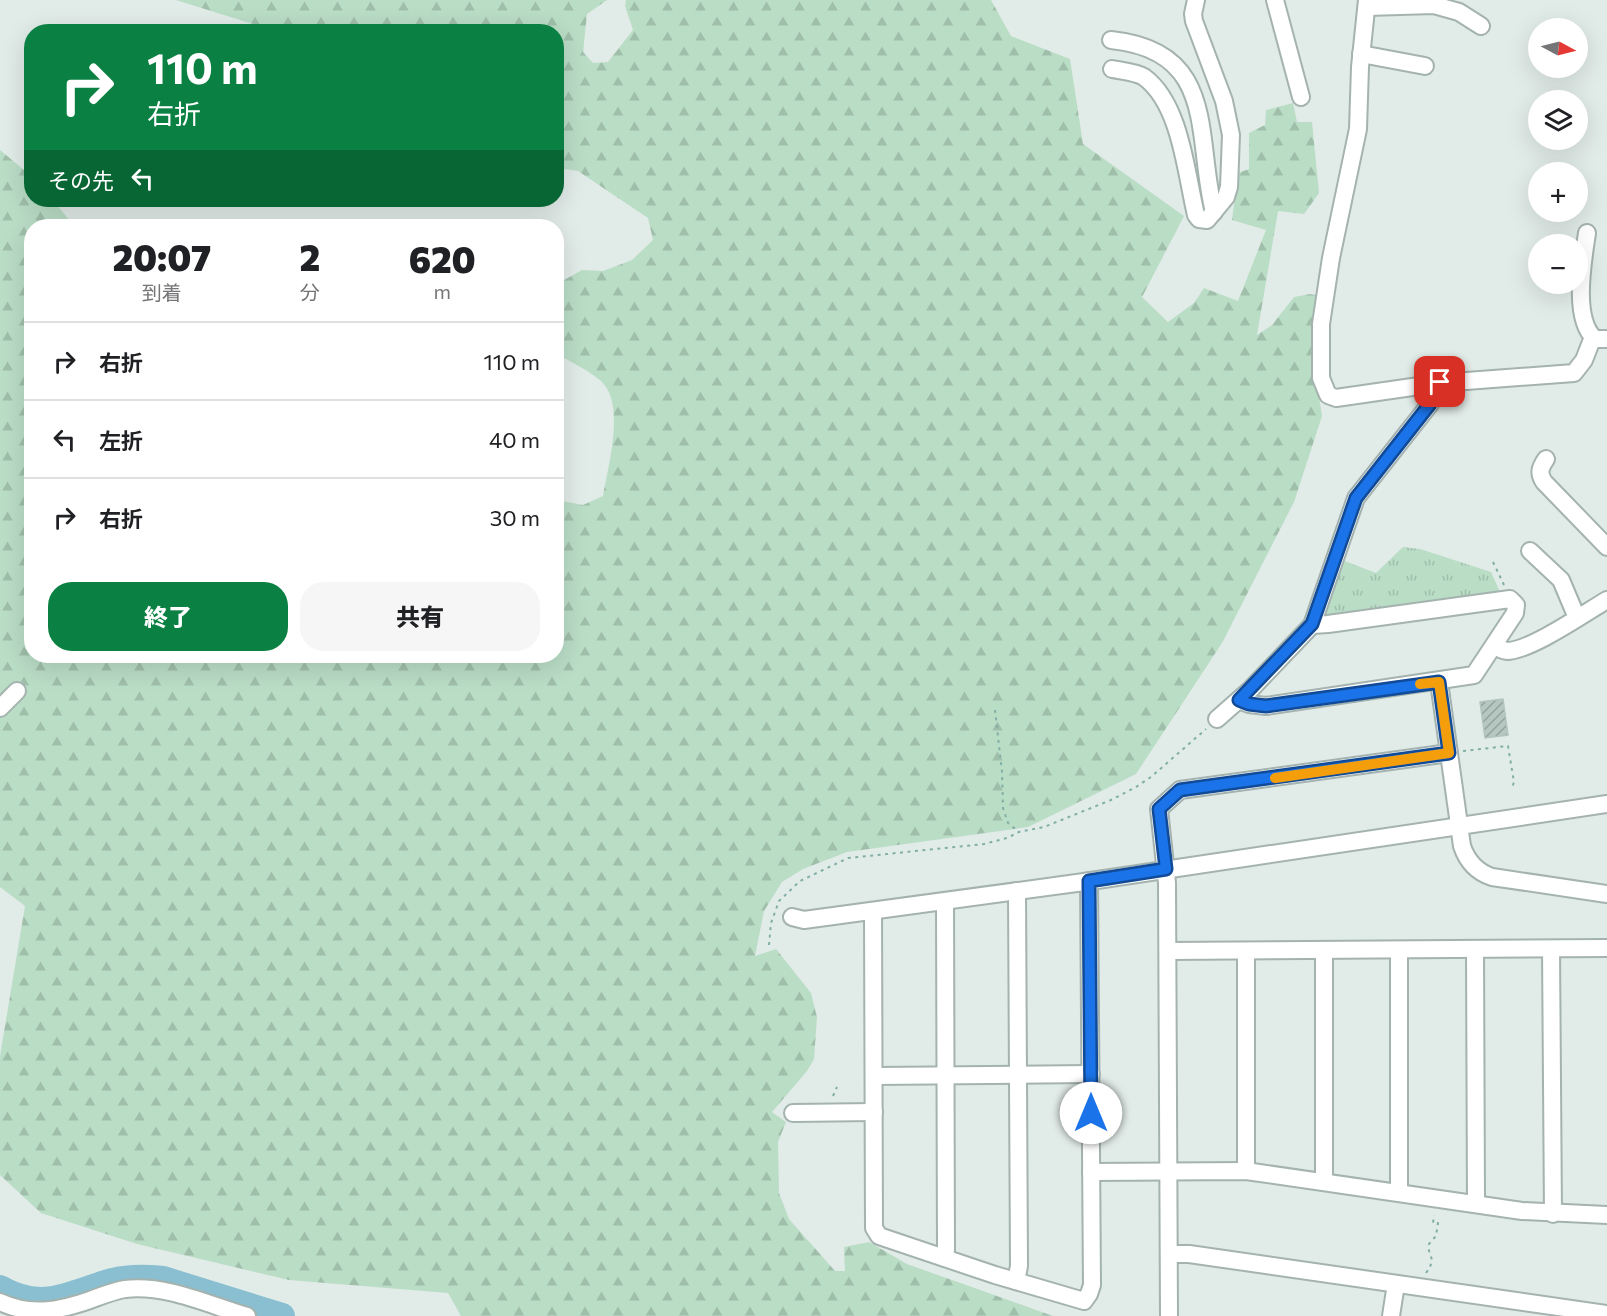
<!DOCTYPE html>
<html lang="ja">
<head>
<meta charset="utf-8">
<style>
	:root { --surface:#fff; --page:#f6f6f6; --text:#202124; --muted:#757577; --line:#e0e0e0; --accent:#0b8043 }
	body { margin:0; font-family:Commissioner,"Noto Sans JP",sans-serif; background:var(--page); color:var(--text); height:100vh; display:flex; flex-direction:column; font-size:22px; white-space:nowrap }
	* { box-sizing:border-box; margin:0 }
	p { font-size:20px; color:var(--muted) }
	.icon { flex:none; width:33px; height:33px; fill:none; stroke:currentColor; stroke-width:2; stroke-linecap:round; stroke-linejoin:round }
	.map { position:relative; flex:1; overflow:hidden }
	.sheet { position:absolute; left:24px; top:219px; width:540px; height:444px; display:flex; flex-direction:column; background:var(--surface); border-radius:24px; box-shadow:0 6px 24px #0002 }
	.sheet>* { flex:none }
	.guide { position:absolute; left:24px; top:24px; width:540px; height:183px; border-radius:24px; box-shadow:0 6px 24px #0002; background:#0b8043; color:#fff; overflow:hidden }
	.needle { width:39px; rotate:97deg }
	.buttons { position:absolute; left:1528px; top:18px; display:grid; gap:12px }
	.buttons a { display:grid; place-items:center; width:60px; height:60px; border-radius:50%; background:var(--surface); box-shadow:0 6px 24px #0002; font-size:30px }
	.pin { position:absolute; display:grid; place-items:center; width:51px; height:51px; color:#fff; margin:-26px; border-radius:12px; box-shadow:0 3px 9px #0006 }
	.me { position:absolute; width:66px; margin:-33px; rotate:0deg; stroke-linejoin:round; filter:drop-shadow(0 0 4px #0008) }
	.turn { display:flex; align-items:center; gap:21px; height:126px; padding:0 24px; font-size:27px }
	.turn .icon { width:78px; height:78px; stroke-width:2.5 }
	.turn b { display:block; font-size:42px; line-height:51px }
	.then { display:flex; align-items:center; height:57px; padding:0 24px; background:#0003; gap:12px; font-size:22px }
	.eta { display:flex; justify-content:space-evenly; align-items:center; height:102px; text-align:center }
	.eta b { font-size:36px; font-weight:800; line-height:42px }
	.cta { display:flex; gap:12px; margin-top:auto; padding:12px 24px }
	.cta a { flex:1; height:69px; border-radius:24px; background:var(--accent); color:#fff; font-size:24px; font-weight:800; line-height:69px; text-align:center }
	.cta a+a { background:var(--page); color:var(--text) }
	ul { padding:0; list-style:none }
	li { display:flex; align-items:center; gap:18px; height:78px; padding:0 24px; border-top:2px solid var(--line) }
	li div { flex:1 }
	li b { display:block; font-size:22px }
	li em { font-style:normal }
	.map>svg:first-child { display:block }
	.grass { fill:url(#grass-tufts) }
	.forest { fill:url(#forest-firs) }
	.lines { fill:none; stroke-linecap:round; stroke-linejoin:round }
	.river { stroke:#89bfd0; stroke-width:26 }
	.building { fill:url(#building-hatch); stroke:#b3c5bf; stroke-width:1.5 }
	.minor-casing { stroke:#a4b3af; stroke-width:20 }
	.path { stroke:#81afa5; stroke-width:2; stroke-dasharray:3 4.5; stroke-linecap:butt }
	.minor { stroke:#fff; stroke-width:16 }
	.route-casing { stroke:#114b97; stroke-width:15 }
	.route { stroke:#1a73e8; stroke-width:10 }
	.slow { stroke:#f59e0b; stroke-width:10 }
</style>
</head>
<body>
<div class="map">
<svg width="1607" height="1316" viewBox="0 0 1607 1316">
	<defs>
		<pattern id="grass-tufts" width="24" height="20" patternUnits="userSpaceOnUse" patternTransform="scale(1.5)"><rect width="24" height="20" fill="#baddc6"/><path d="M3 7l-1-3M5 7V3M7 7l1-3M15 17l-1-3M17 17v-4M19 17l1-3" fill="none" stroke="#a0bfab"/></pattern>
		<pattern id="forest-firs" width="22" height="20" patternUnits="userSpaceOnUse" patternTransform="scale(1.5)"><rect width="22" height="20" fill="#baddc6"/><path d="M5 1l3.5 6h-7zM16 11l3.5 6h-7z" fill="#a0bfab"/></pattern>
		<pattern id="building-hatch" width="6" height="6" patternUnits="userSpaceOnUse" patternTransform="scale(1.5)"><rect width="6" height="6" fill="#b6c6c1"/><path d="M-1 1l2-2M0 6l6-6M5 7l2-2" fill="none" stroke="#94a29e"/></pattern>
	</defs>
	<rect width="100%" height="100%" fill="#e1ebe8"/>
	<path class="grass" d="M1403 547 1420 549 1491 572 1500 592 1432 603H1419L1334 617 1326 616 1324 613 1342 560 1376 573Z"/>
	<path class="forest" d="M176 0H607L587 14 583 52 593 63 608 62 633 30 625 6 626 0H991L1011 36 1070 59 1083 144 1184 216 1142 297 1168 322 1194 303 1204 288 1238 301 1266 230 1232 220 1238 173 1249 169V133L1265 125 1266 110 1293 103 1297 122H1312L1319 193 1304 214 1278 211 1257 335 1272 325 1294 297 1310 294 1320 296 1314 365 1322 416 1294 502 1222 643 1136 774 1028 827 847 852 803 869 782 882 764 911 755 956 776 949 811 993 817 1017 814 1059 807 1071 772 1112 786 1122 778 1142 779 1193 789 1219 835 1271H845L844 1247 869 1242 907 1264 1053 1316H461L448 1293 289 1280 137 1244 41 1213 0 1175V1056L25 906 0 887V150L31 176 32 200H53L74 226H32V656H556L557 500 583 505 603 496C608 466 626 404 601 381 588 370 571 362 557 354V284L582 270 603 271 632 260 653 240 648 218 578 171 557 168 556 32 275 31Z"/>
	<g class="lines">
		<path class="river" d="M0 1288C43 1313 70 1293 112 1281 128 1277 146 1277 163 1279L282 1316"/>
	</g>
	<path class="building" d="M1503 699 1508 735 1485 738 1480 702Z"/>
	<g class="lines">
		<defs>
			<g id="minor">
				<path d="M1275 0 1301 97"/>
				<path d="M1367 0 1360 67 1358 129 1331 258 1321 324V378L1328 395 1336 398 1440 383 1574 373 1584 360 1591 342 1595 339"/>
				<path d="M1367 7 1434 5 1459 12 1481 26"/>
				<path d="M1111 40C1218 51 1195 136 1214 212"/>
				<path d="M1361 54 1425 66"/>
				<path d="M1112 69C1122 71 1136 72 1144 77 1181 104 1186 174 1196 215L1199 219 1207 220 1226 197 1229 187 1231 135 1224 101 1194 21 1193 14 1196 0"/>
				<path d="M1587 233C1583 261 1572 319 1595 339H1606"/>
				<path d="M1546 459C1540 468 1538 473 1544 482L1607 547"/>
				<path d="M1530 551 1561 580 1577 618"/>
				<path d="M1494 646C1498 648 1502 650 1507 651 1530 651 1585 613 1607 600"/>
				<path d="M1439 682 1462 846C1467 861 1477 872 1492 877L1607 894"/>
				<path d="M1239 700 1249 704 1266 706 1474 675 1515 613 1516 605 1510 599 1328 624 1312 625"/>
				<path d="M0 708 17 691"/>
				<path d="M1217 719 1251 689 1312 625 1356 498 1430 404 1440 383"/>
				<path d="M945 902 946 1249 945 1258"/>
				<path d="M873 911 874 1228 879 1236 995 1275 1084 1301 1089 1294 1092 1285 1089 881"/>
				<path d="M792 917 804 920 1084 882 1607 804"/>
				<path d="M1475 949 1476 1203"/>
				<path d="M1551 949 1553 1214"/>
				<path d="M1399 950V1192"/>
				<path d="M1168 951 1607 948"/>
				<path d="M875 1076 1091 1074"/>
				<path d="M793 1113 874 1112"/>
				<path d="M1246 1171V952"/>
				<path d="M1091 1172 1246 1171 1522 1211 1607 1215"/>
				<path d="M1324 1181V950"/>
				<path d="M1169 1254H1189L1607 1314"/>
				<path d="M1016 1281 1019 1266 1017 891"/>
				<path d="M0 1302C30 1316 59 1311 90 1300 101 1296 113 1291 125 1289 166 1284 209 1305 247 1316"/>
				<path d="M1169 1316 1167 883 1159 809 1180 790 1449 753"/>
				<path d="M1391 1316 1396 1284"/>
			</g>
		</defs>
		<use href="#minor" class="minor-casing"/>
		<g class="path">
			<path d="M1493 562 1504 585"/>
			<path d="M995 710 1002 772 1003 808 1008 823 1019 832"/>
			<path d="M1463 751 1508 746 1514 782 1512 788"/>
			<path d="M769 945 771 923 779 901 800 881 848 858 984 844 1007 838 1019 832 1044 827 1111 800 1136 787 1151 777 1206 729"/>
			<path d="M833 1096 837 1087"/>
			<path d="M1426 1273C1438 1256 1427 1258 1429 1244L1436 1236 1438 1223H1433L1434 1215"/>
		</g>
		<use href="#minor" class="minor"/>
	</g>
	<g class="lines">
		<defs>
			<path id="route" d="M1091 1113 1089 881 1166 869 1159 809 1180 790 1449 753 1439 682 1266 706 1249 704 1239 700 1312 624 1356 498 1430 404 1440 382"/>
		</defs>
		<use href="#route" class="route-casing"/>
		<use href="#route" class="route"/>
		<path class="slow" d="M1275 778 1449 753 1439 682 1420 684"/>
	</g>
</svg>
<div class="buttons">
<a><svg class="needle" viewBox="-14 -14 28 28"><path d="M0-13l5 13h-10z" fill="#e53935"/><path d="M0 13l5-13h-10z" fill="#757577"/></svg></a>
<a><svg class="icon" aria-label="layers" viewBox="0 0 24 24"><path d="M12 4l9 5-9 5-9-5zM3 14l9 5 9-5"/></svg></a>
<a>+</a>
<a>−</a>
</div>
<div class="pin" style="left:1440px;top:382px;background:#d93025"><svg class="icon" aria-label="arrive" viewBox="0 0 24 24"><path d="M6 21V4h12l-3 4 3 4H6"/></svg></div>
<svg class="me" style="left:1091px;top:1113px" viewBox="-20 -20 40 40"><circle r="19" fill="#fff"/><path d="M0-13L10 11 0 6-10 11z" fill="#1a73e8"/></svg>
<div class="guide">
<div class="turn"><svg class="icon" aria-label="right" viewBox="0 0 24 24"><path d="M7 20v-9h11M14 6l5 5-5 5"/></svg><div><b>110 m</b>右折</div></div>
<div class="then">その先<svg class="icon" aria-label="left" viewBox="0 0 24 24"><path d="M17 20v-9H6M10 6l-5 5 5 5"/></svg></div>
</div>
<section class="sheet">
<div class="eta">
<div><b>20:07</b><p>到着</p></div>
<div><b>2</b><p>分</p></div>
<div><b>620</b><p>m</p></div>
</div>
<ul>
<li><svg class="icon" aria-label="right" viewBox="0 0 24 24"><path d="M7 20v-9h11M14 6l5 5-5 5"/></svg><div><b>右折</b></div><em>110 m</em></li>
<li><svg class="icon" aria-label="left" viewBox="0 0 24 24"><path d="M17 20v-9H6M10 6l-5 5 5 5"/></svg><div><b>左折</b></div><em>40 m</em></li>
<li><svg class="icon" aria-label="right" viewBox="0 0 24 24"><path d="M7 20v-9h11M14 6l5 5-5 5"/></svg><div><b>右折</b></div><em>30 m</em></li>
</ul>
<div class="cta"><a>終了</a><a>共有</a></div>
</section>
</div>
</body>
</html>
